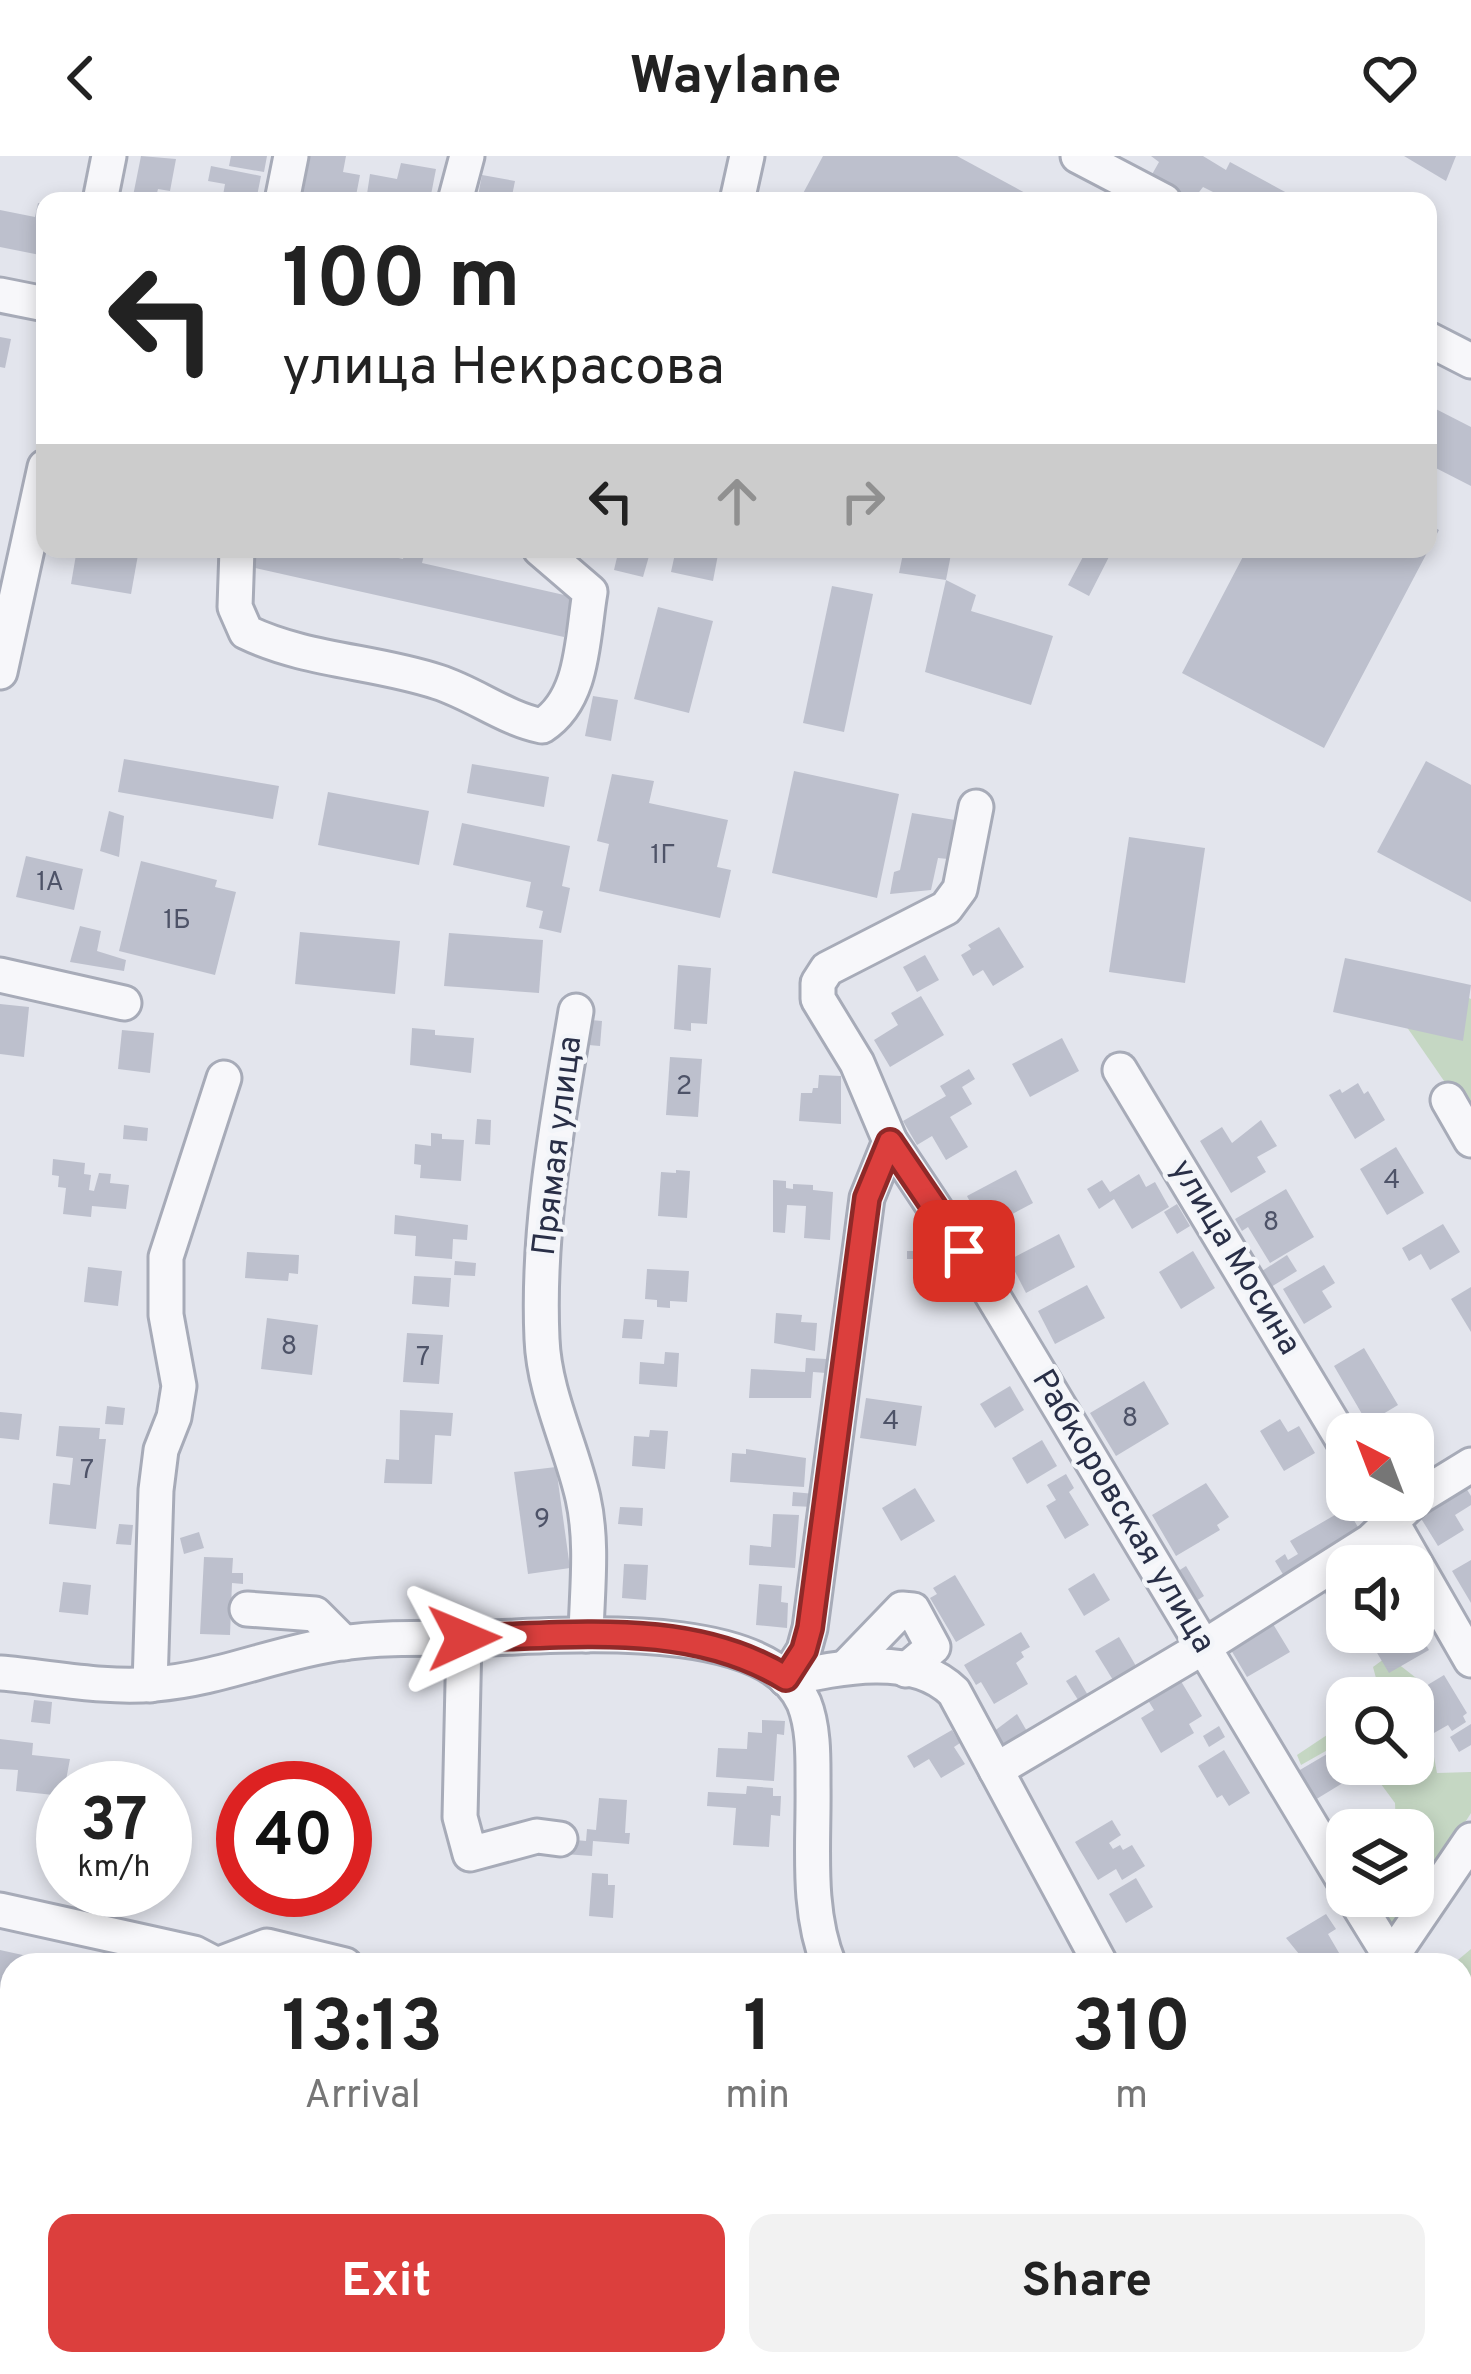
<!DOCTYPE html>
<html lang="en">
<head>
<meta charset="utf-8">
<style>
	:root { --surface:#fff; --page:#f2f2f2; --text:#222; --muted:#767676; --accent:#dc3f3d }
	body { margin:0; font-family:Overpass,sans-serif; background:var(--page); color:var(--text); height:100vh; display:flex; flex-direction:column; font-size:45px; white-space:nowrap }
	* { box-sizing:border-box; margin:0 }
	p { font-size:39px; color:var(--muted) }
	.icon { flex:none; width:66px; height:66px; fill:none; stroke:currentColor; stroke-width:2; stroke-linecap:round; stroke-linejoin:round }
	.map { position:relative; flex:1; overflow:hidden }
	.panel { position:absolute; left:0px; top:1797px; width:1473px; height:423px; display:flex; flex-direction:column; background:var(--surface); border-radius:36px 36px 0 0; box-shadow:0 6px 18px #0003 }
	.panel>* { flex:none }
	.guide { position:absolute; left:36px; top:36px; width:1401px; height:366px; border-radius:24px; box-shadow:0 6px 18px #0003; background:#fff; color:var(--text); overflow:hidden }
	.needle { width:78px; rotate:318deg }
	.buttons { position:absolute; left:1326px; top:1257px; display:grid; gap:24px }
	.buttons a { display:grid; place-items:center; width:108px; height:108px; border-radius:24px; background:var(--surface); box-shadow:0 6px 18px #0003; font-size:60px }
	.speed { position:absolute; left:36px; top:1605px; display:flex; gap:24px; font-size:60px; font-weight:700; text-align:center }
	.speed>* { display:grid; place-content:center; width:156px; height:156px; border-radius:50%; background:var(--surface); box-shadow:0 6px 18px #0003; line-height:1 }
	.speed small { font-size:30px; font-weight:400 }
	.speed .limit { border:18px solid #d22; background:#fff; color:#111 }
	.pin { position:absolute; display:grid; place-items:center; width:102px; height:102px; color:#fff; margin:-51px; border-radius:24px; box-shadow:0 6px 18px #0006 }
	.me { position:absolute; width:132px; margin:-66px; rotate:89deg; stroke-linejoin:round; filter:drop-shadow(0 0 9px #0008) }
	.turn { display:flex; align-items:center; gap:42px; height:252px; padding:0 48px; font-size:54px }
	.turn .icon { width:156px; height:156px; stroke-width:2.5 }
	.turn b { display:block; font-size:84px; line-height:102px }
	.lanes { display:flex; align-items:center; height:114px; padding:0 48px; background:#0003; justify-content:center; gap:60px; direction:ltr }
	.lanes .off { opacity:.35 }
	.eta { display:flex; justify-content:space-evenly; align-items:center; height:204px; text-align:center }
	.eta b { font-size:72px; font-weight:700; line-height:84px }
	.button { display:flex; gap:24px; margin-top:auto; padding:24px 48px }
	.button a { flex:1; height:138px; border-radius:24px; background:var(--accent); color:#fff; font-size:48px; font-weight:700; line-height:138px; text-align:center }
	.button a+a { background:var(--page); color:var(--text) }
	header { display:flex; justify-content:space-between; align-items:center; height:156px; padding:0 48px; background:var(--surface); font-size:54px; font-weight:700 }
	.map>svg:first-child { display:block }
	.green { fill:#c5d7c3 }
	.building { fill:#bdc0cd }
	.lines { fill:none; stroke-linecap:round; stroke-linejoin:round }
	.minor-casing { stroke:#a7abb8; stroke-width:39 }
	.minor { stroke:#f7f7fa; stroke-width:33 }
	.route-casing { stroke:#8f2928; stroke-width:30 }
	.route { stroke:#dc3f3d; stroke-width:21 }
	.labels { text-anchor:middle; dominant-baseline:central; stroke-width:9; stroke-linejoin:round; paint-order:stroke }
	.number-label { font-size:27px; fill:#4e5368 }
	.street-label { font-size:33px; fill:#292f47; stroke:#f3f5f9 }
</style>
</head>
<body>
<header><svg class="icon" aria-label="back" viewBox="0 0 24 24"><path d="M15 5l-7 7 7 7"/></svg>Waylane<svg class="icon" aria-label="heart" viewBox="0 0 24 24"><path d="M12 20l-8-8c-3-5 5-10 8-4 3-6 11-1 8 4z"/></svg></header>
<div class="map">
<svg width="1471" height="2218" viewBox="0 0 1471 2218">
	<rect width="100%" height="100%" fill="#e3e5ed"/>
	<g class="green">
		<path d="M1442 829 1471 843V964L1402 864Z"/>
		<path d="M1388 1500 1420 1525 1437 1617 1471 1616V1657L1401 1767 1384 1771 1355 1740H1413V1674H1396L1395 1647 1378 1624 1381 1608H1413V1542H1368L1379 1533 1373 1511Z"/>
		<path d="M1347 1550V1583L1301 1609 1297 1599 1339 1571 1331 1553Z"/>
		<path d="M1471 1793V1984L1461 1986V1809H1452Z"/>
		<path d="M1303 2208H1397L1394 2218H1301Z"/>
	</g>
	<g class="building">
		<path d="M141 0 176 3 170 35 158 33 155 45H132Z"/>
		<path d="M231 0H267L264 16 229 10Z"/>
		<path d="M310 0H346L343 16 360 19 355 45H301Z"/>
		<path d="M823 0H957L1040 45H799Z"/>
		<path d="M1151 0H1203L1226 14 1230 6 1287 37 1284 45H1214L1217 38 1203 31 1193 44 1150 22 1159 6Z"/>
		<path d="M1404 0H1456L1446 25Z"/>
		<path d="M401 7 436 13 430 44 405 45 367 38 370 18 397 23Z"/>
		<path d="M211 10 261 20 256 45H222L225 28 208 25Z"/>
		<path d="M482 19 515 25 511 45H477Z"/>
		<path d="M38 47 45 48V100L0 91V54L35 61Z"/>
		<path d="M0 181 11 183 5 212 0 211Z"/>
		<path d="M1428 249 1471 271V330L1428 308Z"/>
		<path d="M1428 368 1439 374 1324 592 1182 517 1247 393H1428Z"/>
		<path d="M77 393H139L131 438 71 428Z"/>
		<path d="M255 393H357L403 403 405 393H439L438 398 425 395 422 407 573 441 564 481 251 411Z"/>
		<path d="M619 393H651L643 421 614 414Z"/>
		<path d="M676 393H719L713 425 671 416Z"/>
		<path d="M904 393H952L946 424 899 417Z"/>
		<path d="M1072 393H1113L1089 440 1068 429 1084 399Z"/>
		<path d="M946 424 976 439 971 455 1053 480 1031 549 925 516Z"/>
		<path d="M832 430 873 438 844 576 803 567Z"/>
		<path d="M658 451 713 465 689 557 634 543Z"/>
		<path d="M593 540 618 544 611 585 585 580Z"/>
		<path d="M124 603 279 630 273 663 118 636Z"/>
		<path d="M1426 605 1471 629V746L1377 696Z"/>
		<path d="M472 608 549 621 544 651 467 637Z"/>
		<path d="M794 615 899 638 877 742 772 717Z"/>
		<path d="M612 618 654 625 649 647 728 664 717 711 731 714 720 762 599 735 609 688 597 685Z"/>
		<path d="M328 636 429 655 419 709 318 689Z"/>
		<path d="M109 655 124 660 119 701 100 695Z"/>
		<path d="M912 657 955 664 948 703 938 702 931 734 890 738 894 716 900 714Z"/>
		<path d="M462 667 570 690 562 730 570 732 561 777 539 772 543 755 526 751 531 726 453 709Z"/>
		<path d="M1129 681 1205 692 1185 827 1109 816Z"/>
		<path d="M26 700 83 713 74 754 16 741Z"/>
		<path d="M141 705 217 724 215 731 236 736 215 819 119 795Z"/>
		<path d="M80 770 101 775 97 795 126 804 124 815 70 806Z"/>
		<path d="M999 771 1024 811 993 830 983 814 973 820 961 799 971 793 968 789Z"/>
		<path d="M300 776 400 785 395 838 295 828Z"/>
		<path d="M449 777 543 784 539 837 444 830Z"/>
		<path d="M925 799 939 824 917 836 903 811Z"/>
		<path d="M1345 802 1471 829 1463 885 1333 856Z"/>
		<path d="M678 809 711 812 707 868 691 867V875L674 873Z"/>
		<path d="M921 840 944 879 890 911 874 884 898 869 891 857Z"/>
		<path d="M0 848 29 851 24 901 0 898Z"/>
		<path d="M580 863 602 865 600 890 577 888Z"/>
		<path d="M412 872 435 874V879L474 882 471 917 410 909Z"/>
		<path d="M122 874 154 877 150 917 118 913Z"/>
		<path d="M1062 882 1079 915 1030 941 1012 908Z"/>
		<path d="M670 901 702 903 698 961 666 959Z"/>
		<path d="M969 913 975 923 962 931 972 948 950 961 968 991 946 1004 932 980 917 989 903 965 946 940 940 930Z"/>
		<path d="M819 919 841 920V968L799 965 801 937H812L813 932H818Z"/>
		<path d="M1358 927 1364 938 1368 935 1385 964 1355 983 1329 939 1340 933 1342 937Z"/>
		<path d="M477 963 491 964 490 989 475 988Z"/>
		<path d="M1261 964 1277 990 1257 1001 1266 1016 1231 1037 1200 985 1222 971 1232 987Z"/>
		<path d="M124 969 148 972 147 985 123 983Z"/>
		<path d="M431 977 442 978V983L464 984 461 1025 420 1022 421 1009 414 1008 415 988 431 990Z"/>
		<path d="M1396 991 1424 1037 1387 1059 1360 1013Z"/>
		<path d="M53 1003 85 1007 84 1018 91 1019 89 1034 94 1035 99 1017 111 1018 110 1027 129 1029 126 1053 92 1050 91 1061 63 1058 66 1032 58 1031 59 1020 52 1019Z"/>
		<path d="M676 1014 690 1015 687 1062 658 1060 661 1016 676 1017Z"/>
		<path d="M1016 1014 1033 1047 984 1073 967 1040Z"/>
		<path d="M1139 1018 1146 1031 1155 1026 1169 1051 1132 1073 1114 1043 1099 1053 1087 1033 1102 1024 1110 1036Z"/>
		<path d="M773 1024 786 1025V1032L793 1033V1028L813 1029V1034L833 1036 830 1084 804 1082 806 1050 787 1049 785 1077 773 1076Z"/>
		<path d="M1286 1033 1314 1081 1270 1107 1248 1071 1242 1075 1235 1063Z"/>
		<path d="M1177 1048 1190 1070 1177 1078 1164 1056Z"/>
		<path d="M395 1059 468 1069 467 1084 453 1083 452 1103 415 1100 416 1080 394 1078Z"/>
		<path d="M1443 1068 1460 1096 1430 1114 1421 1098 1409 1105 1402 1092Z"/>
		<path d="M1059 1078 1075 1111 1026 1137 1009 1104Z"/>
		<path d="M907 1095H944V1129H920V1103H907Z"/>
		<path d="M1193 1095 1215 1132 1181 1153 1159 1116Z"/>
		<path d="M247 1096 299 1099 298 1118 289 1117 288 1125 245 1122Z"/>
		<path d="M1287 1099 1297 1115 1271 1131 1262 1115Z"/>
		<path d="M455 1105 476 1107 475 1120 454 1119Z"/>
		<path d="M1324 1109 1335 1127 1322 1135 1332 1151 1304 1168 1283 1133Z"/>
		<path d="M88 1111 122 1115 118 1150 84 1146Z"/>
		<path d="M647 1113 689 1115 687 1146 670 1145V1152L657 1151V1144L645 1143Z"/>
		<path d="M414 1120 451 1122 449 1151 412 1148Z"/>
		<path d="M1087 1129 1105 1162 1055 1188 1038 1155Z"/>
		<path d="M1471 1131V1176L1451 1143Z"/>
		<path d="M776 1157 802 1159 801 1166 817 1167 815 1195 774 1187Z"/>
		<path d="M267 1162 318 1169 312 1219 261 1213Z"/>
		<path d="M624 1163 644 1164 642 1183 622 1182Z"/>
		<path d="M407 1177 443 1179 439 1228 403 1226Z"/>
		<path d="M1364 1192 1398 1249 1378 1261 1384 1270 1370 1278H1360L1352 1265 1362 1258 1334 1210Z"/>
		<path d="M665 1196 679 1197 677 1231 639 1228 640 1206 664 1208Z"/>
		<path d="M806 1202 827 1203 826 1217 813 1216 811 1242H749L751 1213 805 1216Z"/>
		<path d="M1144 1225 1169 1268 1116 1300 1090 1257Z"/>
		<path d="M1010 1230 1024 1254 995 1272 980 1248Z"/>
		<path d="M866 1242 922 1250 916 1290 860 1282Z"/>
		<path d="M107 1250 125 1252 123 1269 105 1268Z"/>
		<path d="M400 1254 453 1257 451 1280 435 1279 432 1328 384 1327 386 1303 399 1304Z"/>
		<path d="M0 1256 22 1258 19 1284 0 1282Z"/>
		<path d="M1280 1263 1288 1276 1299 1270 1315 1297 1284 1315 1260 1275Z"/>
		<path d="M59 1270 100 1272 99 1283H106L96 1373 49 1368 53 1327 70 1329 73 1302 56 1300Z"/>
		<path d="M650 1274 668 1275 665 1313 632 1310 634 1280 649 1281Z"/>
		<path d="M1413 1277 1428 1303 1413 1312Z"/>
		<path d="M1042 1284 1057 1310 1027 1328 1012 1302Z"/>
		<path d="M746 1293 806 1302 804 1331 730 1326 732 1297 746 1298Z"/>
		<path d="M556 1311 570 1412 528 1418 514 1316Z"/>
		<path d="M1066 1318 1074 1332 1069 1336 1089 1369 1065 1383 1046 1350 1056 1344 1047 1329Z"/>
		<path d="M1461 1324 1471 1340V1349L1455 1359 1464 1374 1438 1390 1414 1351Z"/>
		<path d="M1206 1327 1229 1361 1217 1369 1220 1374 1176 1400 1152 1359Z"/>
		<path d="M915 1332 935 1365 901 1385 882 1352Z"/>
		<path d="M793 1336 815 1338 814 1351 792 1350Z"/>
		<path d="M620 1351 643 1352 642 1370 618 1368Z"/>
		<path d="M1347 1352 1363 1380 1287 1425 1275 1405 1285 1398 1288 1404 1298 1398 1290 1385Z"/>
		<path d="M773 1358 799 1359 795 1412 749 1409 750 1389 771 1391Z"/>
		<path d="M119 1368 133 1369 131 1389 116 1388Z"/>
		<path d="M199 1376 204 1392 184 1398 180 1382Z"/>
		<path d="M204 1401 233 1402 232 1417H243V1428L232 1427 230 1479 200 1478Z"/>
		<path d="M1471 1404V1447L1452 1415Z"/>
		<path d="M624 1408 648 1409 646 1444 622 1442Z"/>
		<path d="M1347 1409V1437L1331 1447 1318 1426Z"/>
		<path d="M1186 1410 1204 1440 1193 1447 1175 1417Z"/>
		<path d="M1094 1417 1110 1444 1084 1460 1068 1433Z"/>
		<path d="M955 1419 985 1469 956 1486 930 1442 937 1438 933 1432Z"/>
		<path d="M63 1426 91 1429 88 1459 59 1456Z"/>
		<path d="M759 1428 782 1430 781 1446 788 1447 787 1472 756 1469Z"/>
		<path d="M1413 1445 1425 1465 1415 1471 1429 1494 1389 1517 1370 1485 1385 1476H1413Z"/>
		<path d="M1267 1458 1290 1496 1247 1521 1231 1494 1250 1483 1244 1472Z"/>
		<path d="M1021 1476 1030 1491 1021 1496 1024 1501 1016 1507 1028 1528 994 1548 981 1526 976 1529 964 1509Z"/>
		<path d="M1119 1481 1136 1510 1113 1524 1095 1495Z"/>
		<path d="M1176 1517 1202 1560 1189 1568 1194 1577 1161 1597 1141 1562 1154 1554 1143 1536Z"/>
		<path d="M1076 1519 1089 1541 1080 1547 1066 1525Z"/>
		<path d="M1444 1519 1467 1557 1463 1560 1466 1566 1452 1575 1448 1569 1434 1577 1411 1539Z"/>
		<path d="M34 1544 52 1546 50 1568 31 1566Z"/>
		<path d="M1017 1558 1028 1577 1003 1592 993 1576Z"/>
		<path d="M762 1564 785 1565 784 1579 777 1578 774 1625 716 1621 718 1592 747 1593 748 1576 762 1577Z"/>
		<path d="M1471 1568V1589L1459 1596 1450 1581Z"/>
		<path d="M1219 1570 1225 1581 1209 1591 1203 1580Z"/>
		<path d="M952 1574 960 1587 954 1591 965 1608 941 1622 929 1603 914 1612 907 1600Z"/>
		<path d="M0 1583 33 1587 32 1599 70 1603 63 1640 16 1635 18 1614 0 1613Z"/>
		<path d="M1339 1591 1347 1604 1339 1614 1346 1625 1310 1647 1293 1618Z"/>
		<path d="M1224 1594 1250 1637 1229 1650 1222 1639 1217 1642 1198 1610Z"/>
		<path d="M747 1630 773 1632V1640H781L780 1660 771 1659 769 1691 733 1689 736 1652 707 1650 708 1636 746 1638Z"/>
		<path d="M599 1642 627 1644 625 1677H630L629 1688 593 1685 592 1700 564 1698 565 1683 586 1685 587 1673 596 1674Z"/>
		<path d="M1112 1664 1121 1679 1109 1687 1113 1693 1120 1689 1123 1694 1132 1689 1145 1710 1122 1724 1116 1713 1098 1724 1075 1686Z"/>
		<path d="M592 1717 608 1718V1729H615L613 1762 589 1760Z"/>
		<path d="M1136 1722 1153 1751 1126 1767 1109 1738Z"/>
		<path d="M1326 1758 1336 1773 1328 1778 1342 1802 1330 1809H1308L1286 1782Z"/>
		<path d="M0 1794 59 1807V1809H12V1844L0 1841Z"/>
		<path d="M0 2009 12 2012V2058L0 2055Z"/>
		<path d="M1466 2133 1471 2135V2218H1449V2208H1461V2154Z"/>
		<path d="M1037 2208H1142L1139 2218H1072Z"/>
	</g>
	<g class="lines">
		<defs>
			<g id="minor">
				<path d="M1078 0 1164 45"/>
				<path d="M100 45 109 0"/>
				<path d="M282 45 291 0"/>
				<path d="M455 45 467 0"/>
				<path d="M737 45 747 0"/>
				<path d="M0 139 45 148"/>
				<path d="M1428 183 1471 205"/>
				<path d="M237 393 235 451 246 476C306 505 375 505 438 526 475 538 504 562 542 570 584 543 582 483 590 436L540 393"/>
				<path d="M0 516 45 311"/>
				<path d="M976 651 960 733 946 752 827 813 818 827V843L857 907 890 985 988 1132 1347 1730"/>
				<path d="M0 819 124 847"/>
				<path d="M576 855C558 963 537 1072 542 1183 544 1237 571 1289 583 1342 593 1387 587 1434 586 1479"/>
				<path d="M1120 914 1347 1291"/>
				<path d="M1448 944 1471 984"/>
				<path d="M1379 1344 1471 1504"/>
				<path d="M247 1453 315 1458 344 1487"/>
				<path d="M464 1482 460 1661 470 1698 537 1680 560 1683"/>
				<path d="M848 1509 902 1453 913 1454 933 1491 906 1514"/>
				<path d="M0 1517C50 1521 105 1533 155 1528 219 1523 278 1496 341 1487 389 1480 439 1483 487 1482 564 1480 767 1461 804 1547 814 1572 813 1603 813 1629 814 1688 806 1753 829 1809"/>
				<path d="M786 1523 804 1494 810 1472 867 1042 890 985"/>
				<path d="M786 1523C837 1512 913 1495 954 1536L1101 1809"/>
				<path d="M150 1529 156 1334 161 1294 174 1261 179 1230 166 1159V1101L224 922"/>
				<path d="M996 1614 1202 1492 1371 1385 1414 1344 1471 1309"/>
				<path d="M1353 1740 1390 1800"/>
				<path d="M0 1754 194 1797 217 1809 267 1790 345 1809"/>
				<path d="M1386 1809 1471 1684"/>
				<path d="M0 1964 12 1967"/>
				<path d="M1461 2003 1471 2005"/>
				<path d="M0 2182 12 2185"/>
				<path d="M115 2208 161 2218"/>
				<path d="M635 2218 637 2208"/>
				<path d="M1286 2218 1288 2208"/>
				<path d="M1425 2218 1426 2215"/>
			</g>
		</defs>
		<use href="#minor" class="minor-casing"/>
		<use href="#minor" class="minor"/>
	</g>
	<g class="lines">
		<defs>
			<path id="route" d="M464 1482C573 1480 690 1463 786 1522L804 1494 810 1472 867 1042 890 986 964 1095"/>
		</defs>
		<use href="#route" class="route-casing"/>
		<use href="#route" class="route"/>
	</g>
	<g class="labels">
		<g class="number-label">
			<text x="663" y="700">1Г</text>
			<text x="50" y="727">1А</text>
			<text x="177" y="765">1Б</text>
			<text x="684" y="931">2</text>
			<text x="1392" y="1025">4</text>
			<text x="1271" y="1067">8</text>
			<text x="289" y="1191">8</text>
			<text x="423" y="1202">7</text>
			<text x="1130" y="1263">8</text>
			<text x="891" y="1266">4</text>
			<text x="87" y="1315">7</text>
			<text x="542" y="1364">9</text>
		</g>
		<g class="street-label">
			<text transform="translate(559 990) rotate(-83)">Прямая улица</text>
			<text transform="translate(1234 1102) rotate(59)">улица Мосина</text>
			<text transform="translate(1122 1356) rotate(59)">Рабкоровская улица</text>
		</g>
	</g>
</svg>
<div class="buttons">
<a><svg class="needle" viewBox="-14 -14 28 28"><path d="M0-13l5 13h-10z" fill="#e53935"/><path d="M0 13l5-13h-10z" fill="#767676"/></svg></a>
<a><svg class="icon" aria-label="sound" viewBox="0 0 24 24"><path d="M4 9h4l5-4v14l-5-4H4zM17 9q2 3 0 6"/></svg></a>
<a><svg class="icon" aria-label="search" viewBox="0 0 24 24"><circle cx="10" cy="10" r="6"/><path d="M15 15l6 6"/></svg></a>
<a><svg class="icon" aria-label="layers" viewBox="0 0 24 24"><path d="M12 4l9 5-9 5-9-5zM3 14l9 5 9-5"/></svg></a>
</div>
<div class="speed"><div>37<small>km/h</small></div><div class="limit">40</div></div>
<div class="pin" style="left:964px;top:1095px;background:#d93025"><svg class="icon" aria-label="arrive" viewBox="0 0 24 24"><path d="M6 21V4h12l-3 4 3 4H6"/></svg></div>
<svg class="me" style="left:464px;top:1482px" viewBox="-20 -20 40 40"><path d="M0-17L14 15 0 8-14 15z" fill="#dc3f3d" stroke="#fff" stroke-width="4"/></svg>
<div class="guide">
<div class="turn"><svg class="icon" aria-label="left" viewBox="0 0 24 24"><path d="M17 20v-9H6M10 6l-5 5 5 5"/></svg><div><b>100 m</b>улица Некрасова</div></div>
<div class="lanes"><svg class="icon" aria-label="left" viewBox="0 0 24 24"><path d="M17 20v-9H6M10 6l-5 5 5 5"/></svg><svg class="icon off" aria-label="ahead" viewBox="0 0 24 24"><path d="M12 20V5M6 11l6-6 6 6"/></svg><svg class="icon off" aria-label="right" viewBox="0 0 24 24"><path d="M7 20v-9h11M14 6l5 5-5 5"/></svg></div>
</div>
<section class="panel">
<div class="eta">
<div><b>13:13</b><p>Arrival</p></div>
<div><b>1</b><p>min</p></div>
<div><b>310</b><p>m</p></div>
</div>
<div class="button"><a>Exit</a><a>Share</a></div>
</section>
</div>
</body>
</html>
